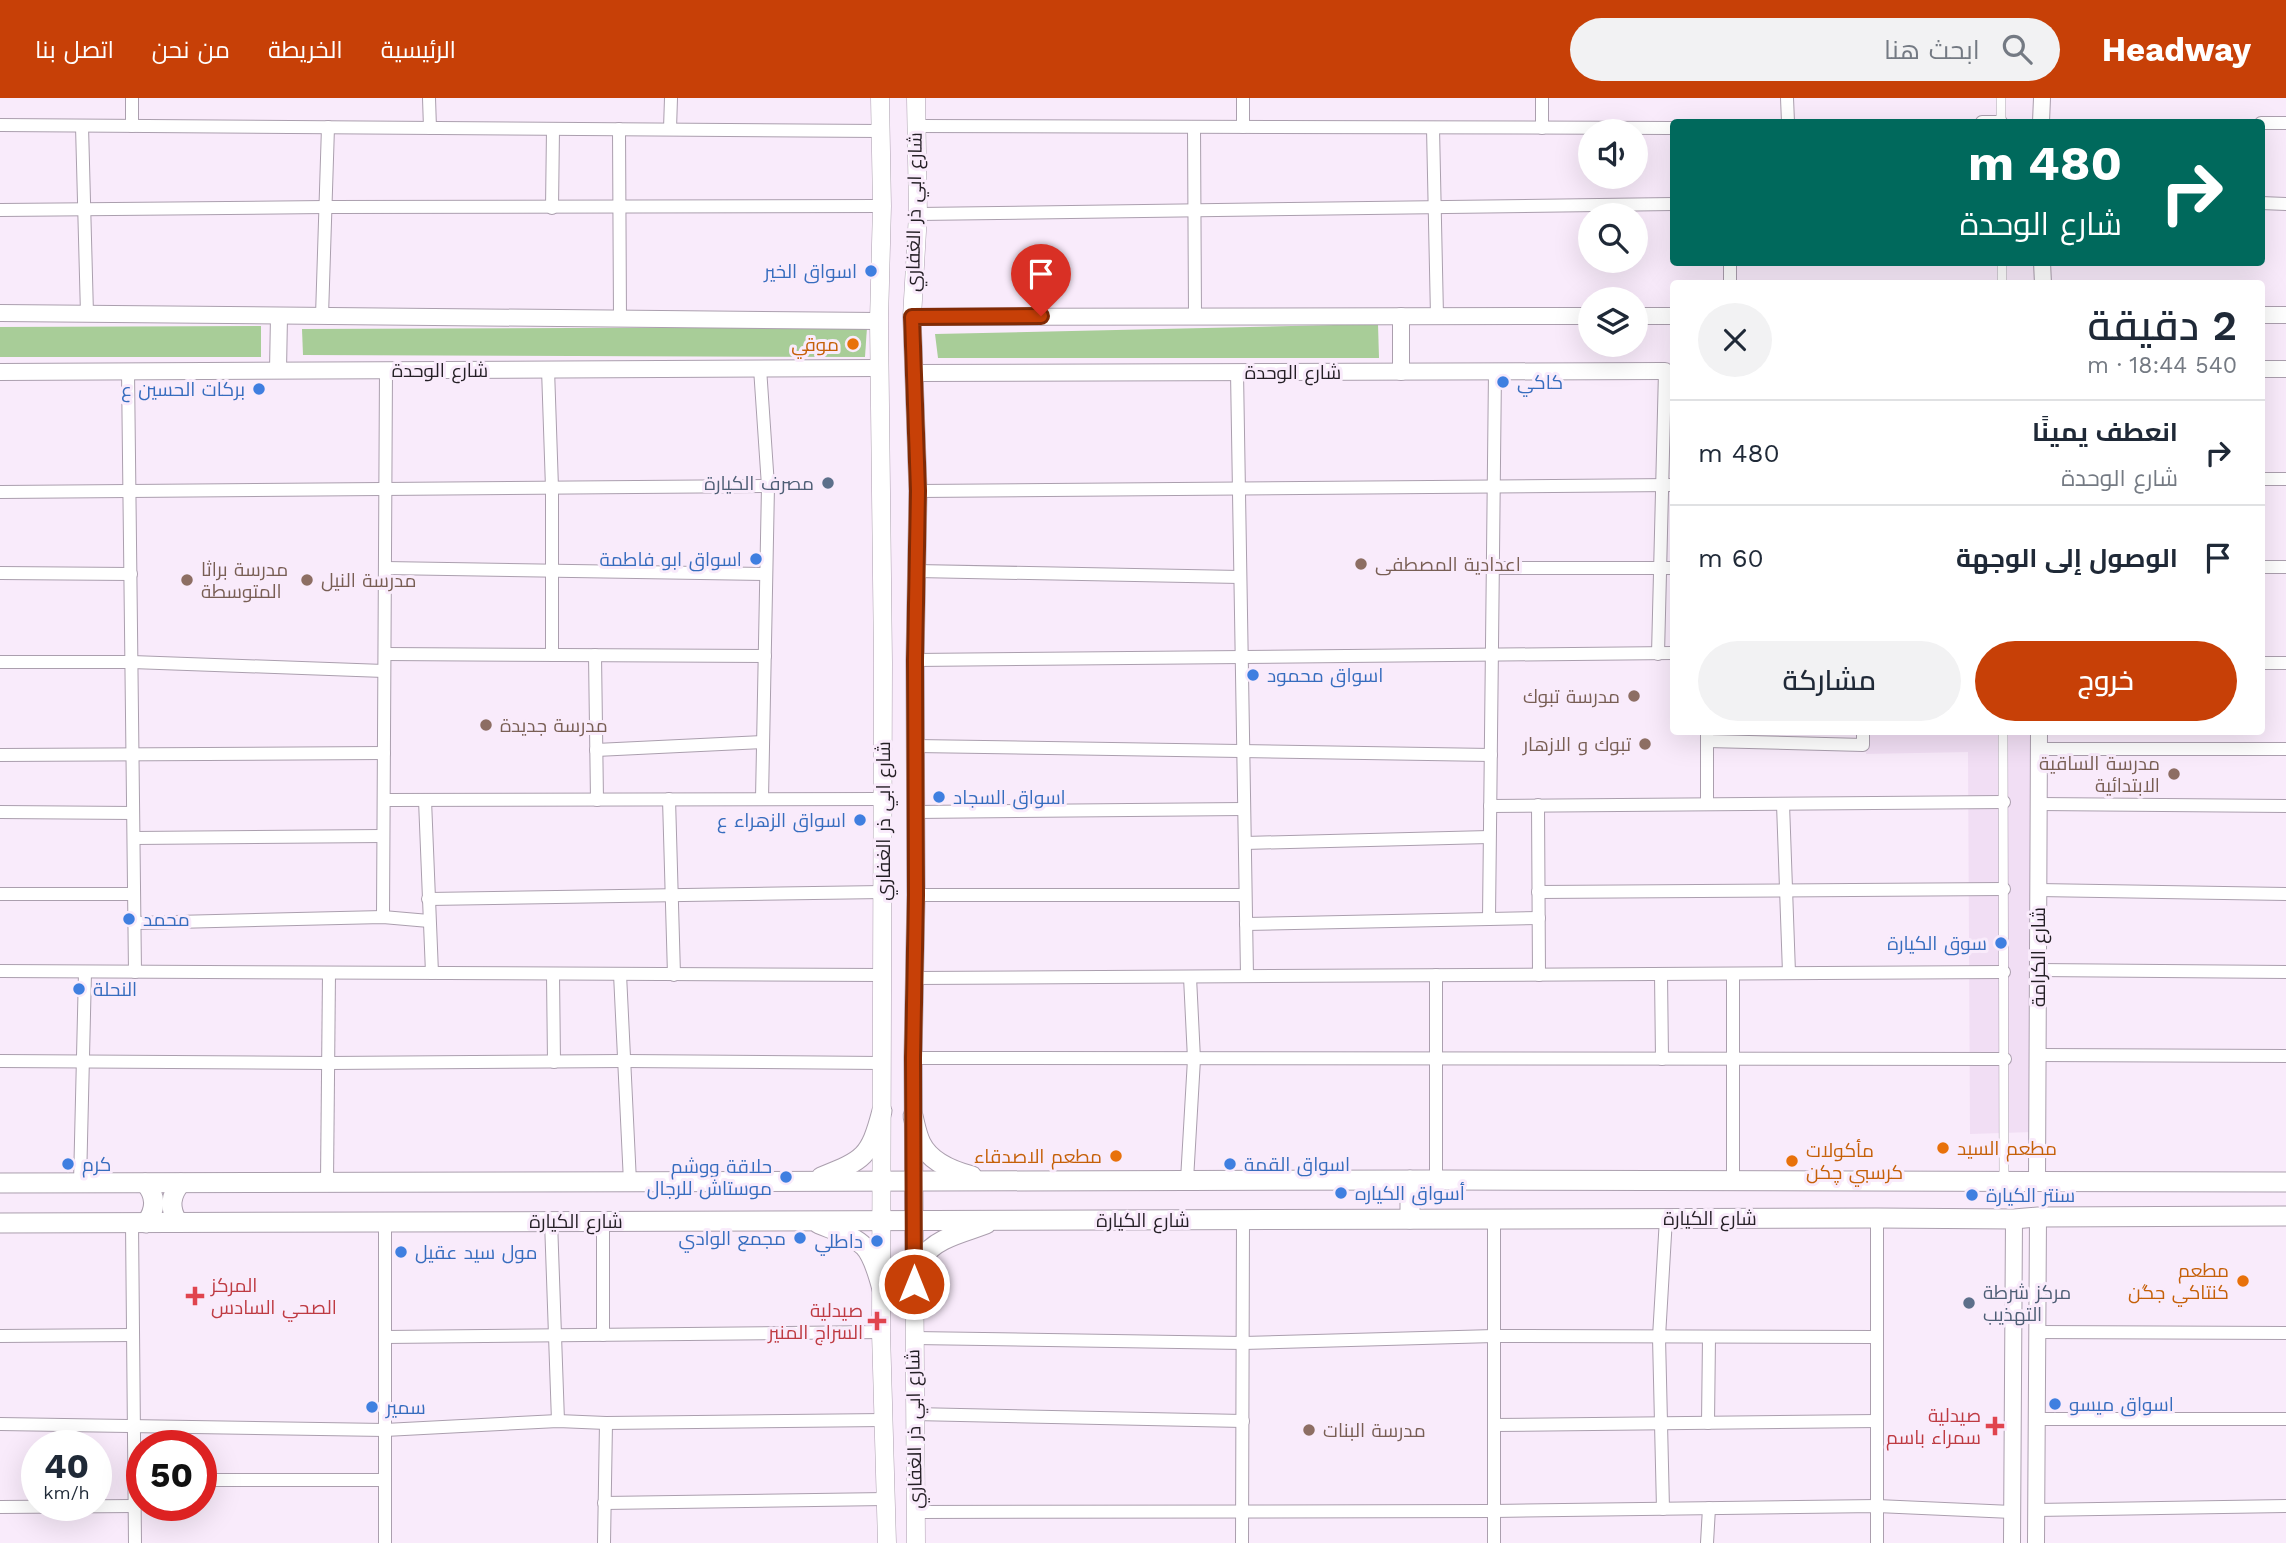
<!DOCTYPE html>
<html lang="ar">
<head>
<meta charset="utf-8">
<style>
	:root { --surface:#fff; --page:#f2f2f3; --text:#1f2937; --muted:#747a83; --line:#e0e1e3; --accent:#c74007 }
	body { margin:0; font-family:"Work Sans",Cairo,sans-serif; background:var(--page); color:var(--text); direction:rtl; height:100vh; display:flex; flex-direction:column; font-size:26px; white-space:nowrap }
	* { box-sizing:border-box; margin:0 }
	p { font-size:23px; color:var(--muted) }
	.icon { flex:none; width:38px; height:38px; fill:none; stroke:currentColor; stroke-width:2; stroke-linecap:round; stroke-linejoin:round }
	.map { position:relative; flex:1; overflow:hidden; direction:ltr }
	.details { position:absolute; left:1670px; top:182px; width:595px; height:455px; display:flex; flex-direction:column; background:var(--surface); border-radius:7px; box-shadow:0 7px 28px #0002; direction:rtl }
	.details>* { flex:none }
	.hud { position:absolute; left:1670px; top:21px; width:595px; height:147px; border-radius:7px; box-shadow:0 7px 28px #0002; direction:rtl; background:#00695c; color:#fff; overflow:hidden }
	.fabs { position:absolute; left:1578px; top:21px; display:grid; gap:14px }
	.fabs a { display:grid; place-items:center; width:70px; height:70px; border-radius:50%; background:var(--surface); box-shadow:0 7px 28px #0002; font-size:35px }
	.speed { position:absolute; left:21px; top:1332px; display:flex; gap:14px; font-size:35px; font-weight:700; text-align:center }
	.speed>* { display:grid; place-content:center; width:91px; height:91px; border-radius:50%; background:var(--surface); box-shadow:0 7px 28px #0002; line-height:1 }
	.speed small { font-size:18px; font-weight:400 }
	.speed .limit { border:10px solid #d22; background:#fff; color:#111 }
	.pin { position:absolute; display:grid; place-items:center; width:60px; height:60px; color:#fff; margin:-72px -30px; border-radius:50% 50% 50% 0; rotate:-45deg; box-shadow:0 0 7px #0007 }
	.pin .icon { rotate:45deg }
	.me { position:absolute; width:77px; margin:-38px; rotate:0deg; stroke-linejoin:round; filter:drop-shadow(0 0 5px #0008) }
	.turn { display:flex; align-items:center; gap:24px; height:147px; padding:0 28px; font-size:32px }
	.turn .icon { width:91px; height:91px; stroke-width:2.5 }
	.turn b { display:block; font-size:49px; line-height:60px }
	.round { display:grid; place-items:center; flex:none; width:74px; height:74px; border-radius:37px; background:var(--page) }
	.head { display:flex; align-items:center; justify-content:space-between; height:119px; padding:0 28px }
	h1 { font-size:42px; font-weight:600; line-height:52px }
	.cta { display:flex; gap:14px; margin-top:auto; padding:14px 28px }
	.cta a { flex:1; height:80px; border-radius:42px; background:var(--accent); color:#fff; font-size:28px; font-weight:600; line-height:80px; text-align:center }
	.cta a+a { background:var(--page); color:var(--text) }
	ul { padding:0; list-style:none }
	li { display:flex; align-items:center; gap:21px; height:105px; padding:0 28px; border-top:2px solid var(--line) }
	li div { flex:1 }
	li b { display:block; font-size:26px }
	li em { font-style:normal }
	header { display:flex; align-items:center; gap:42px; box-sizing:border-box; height:98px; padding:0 35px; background:var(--accent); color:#fff }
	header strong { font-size:33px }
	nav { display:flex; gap:38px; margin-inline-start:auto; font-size:24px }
	.search { width:490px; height:63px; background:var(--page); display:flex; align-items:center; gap:18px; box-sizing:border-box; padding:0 24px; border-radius:38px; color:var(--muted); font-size:26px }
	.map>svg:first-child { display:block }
	.built { fill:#f1def4 }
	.green { fill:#a8cd98 }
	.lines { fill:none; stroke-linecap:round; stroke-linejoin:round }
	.pedestrian-casing { stroke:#ab9fae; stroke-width:10 }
	.minor-casing { stroke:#ab9fae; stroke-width:14 }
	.tertiary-casing { stroke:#ab9fae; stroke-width:18 }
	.secondary-casing { stroke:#ab9fae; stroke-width:19 }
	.primary-casing { stroke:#ab9fae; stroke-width:21 }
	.pedestrian { stroke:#fff; stroke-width:9 }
	.minor { stroke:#fff; stroke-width:12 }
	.tertiary { stroke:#fff; stroke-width:16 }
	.secondary { stroke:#fff; stroke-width:18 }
	.primary { stroke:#fff; stroke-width:19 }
	.route-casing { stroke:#812a05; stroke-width:18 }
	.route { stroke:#c74007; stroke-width:12 }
	.shop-dot { fill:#3f7fe0; stroke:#f9ebfb; stroke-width:2.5 }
	.food-dot { fill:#e8710a; stroke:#f9ebfb; stroke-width:2.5 }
	.service-dot { fill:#5c6f8a; stroke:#f9ebfb; stroke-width:2.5 }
	.education-dot { fill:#8d6e63; stroke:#f9ebfb; stroke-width:2.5 }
	.health-dot { fill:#e0444e; stroke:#f9ebfb; stroke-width:2.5 }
	.labels { text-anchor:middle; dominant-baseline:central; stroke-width:6; stroke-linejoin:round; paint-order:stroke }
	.street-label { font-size:19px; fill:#241f25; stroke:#f9ebfb }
	.shop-label { font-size:19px; fill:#366cbe; stroke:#f9ebfb; text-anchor:start }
	.food-label { font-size:19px; fill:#c56008; stroke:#f9ebfb; text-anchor:end }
	.service-label { font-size:19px; fill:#4e5e75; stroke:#f9ebfb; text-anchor:end }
	.education-label { font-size:19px; fill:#785e54; stroke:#f9ebfb; text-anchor:start }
	.health-label { font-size:19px; fill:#be3a42; stroke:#f9ebfb; text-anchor:end }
</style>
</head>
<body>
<header>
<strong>Headway</strong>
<div class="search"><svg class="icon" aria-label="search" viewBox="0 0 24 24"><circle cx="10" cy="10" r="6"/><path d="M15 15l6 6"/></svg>ابحث هنا</div>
<nav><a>الرئيسية</a><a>الخريطة</a><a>من نحن</a><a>اتصل بنا</a></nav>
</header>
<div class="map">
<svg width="2286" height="1445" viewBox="0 0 2286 1445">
	<rect width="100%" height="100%" fill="#f9ebfb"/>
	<path class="built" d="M1867 634H2032L2033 1034 1970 1036 1968 654 1866 656Z"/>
	<g class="green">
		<path d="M1378 226 1379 260H938L935 236Z"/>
		<path d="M261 228V259H0V229Z"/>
		<path d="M867 229 865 259 303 257 302 231Z"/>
	</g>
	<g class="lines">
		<defs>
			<g id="pedestrian">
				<path d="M2001 0V24"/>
				<path d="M2002 164V186"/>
				<path d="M2003 634 2004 1083"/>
			</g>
			<g id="minor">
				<path d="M132 0V28"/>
				<path d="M429 0 430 30"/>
				<path d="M1243 0V29"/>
				<path d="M1542 0V30"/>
				<path d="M1787 0 1788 24"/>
				<path d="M1982 24H2001"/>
				<path d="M2261 25H2286"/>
				<path d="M0 27 880 33"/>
				<path d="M82 28 87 216"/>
				<path d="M916 28 1673 30"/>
				<path d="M1194 29 1195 218"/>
				<path d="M1433 30 1437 218"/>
				<path d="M619 31 620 221"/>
				<path d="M670 31 671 0"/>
				<path d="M2261 105 2286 106"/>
				<path d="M552 110 553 31"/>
				<path d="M0 112 326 109 882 108"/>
				<path d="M918 116 1673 106"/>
				<path d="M1730 164V186"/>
				<path d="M322 218 328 29"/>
				<path d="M760 270 768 388 762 701"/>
				<path d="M548 271 552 390V557"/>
				<path d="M128 273 135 874"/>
				<path d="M1237 274 1247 878"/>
				<path d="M2261 381H2286"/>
				<path d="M918 393 1673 387"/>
				<path d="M0 394 768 388"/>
				<path d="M2261 469H2286"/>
				<path d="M385 470 766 476"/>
				<path d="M1493 470H1673"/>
				<path d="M917 473 1240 479"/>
				<path d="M0 475 131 476"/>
				<path d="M385 556 765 558"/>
				<path d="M1658 556 1665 273"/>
				<path d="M595 557 597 702"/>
				<path d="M915 562 1673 555"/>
				<path d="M0 564H132L384 573"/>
				<path d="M2261 565H2286"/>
				<path d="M1707 643 1863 647V634"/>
				<path d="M916 648 1491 657"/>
				<path d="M2039 651H2286"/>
				<path d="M596 652 763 644"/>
				<path d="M0 657 384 655"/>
				<path d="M669 701 674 877"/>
				<path d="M384 702 883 701"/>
				<path d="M425 702 432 875"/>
				<path d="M1707 706V634"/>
				<path d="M1783 706 1789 875"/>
				<path d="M2039 706 2286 708"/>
				<path d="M1538 707 1539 877"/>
				<path d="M1490 708 2004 704"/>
				<path d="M0 714 133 715"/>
				<path d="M915 714 1244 711"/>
				<path d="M134 740 383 738"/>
				<path d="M1245 745 1489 739"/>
				<path d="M2038 792 2286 796"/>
				<path d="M1538 794 2004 791"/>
				<path d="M0 796H134"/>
				<path d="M916 797H1245"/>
				<path d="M428 801 883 794"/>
				<path d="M383 819 386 272"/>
				<path d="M1489 821 1495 273"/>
				<path d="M135 825 383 819 429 823"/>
				<path d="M1246 826 1539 820"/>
				<path d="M2037 872 2286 874"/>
				<path d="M0 873 882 877"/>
				<path d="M553 876 554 964"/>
				<path d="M620 876 630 1084"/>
				<path d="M1661 876 1662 961"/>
				<path d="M914 880 2004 874"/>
				<path d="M2038 957 2286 958"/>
				<path d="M913 960 2005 961"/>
				<path d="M0 963 328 965 624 963 881 965"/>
				<path d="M1187 1082 1194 961 1190 879"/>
				<path d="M1436 1082V877"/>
				<path d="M1733 1082V876"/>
				<path d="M327 1084 329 875"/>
				<path d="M80 1085 85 874"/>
				<path d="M1877 1120V1445"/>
				<path d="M385 1123V1445"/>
				<path d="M551 1123 558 1323"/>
				<path d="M132 1125 135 1445"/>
				<path d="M2036 1234 2286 1235"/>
				<path d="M603 1237V1123"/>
				<path d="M0 1238 133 1237"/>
				<path d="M385 1239 881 1234"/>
				<path d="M914 1240 1243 1245 1494 1238 1877 1239"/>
				<path d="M914 1316 1243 1323"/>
				<path d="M2036 1321H2286"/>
				<path d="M1708 1325 1709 1239"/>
				<path d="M0 1326 385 1332 558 1323 606 1325 884 1322"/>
				<path d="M1494 1327 1877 1323"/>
				<path d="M201 1382H385"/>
				<path d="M604 1405 886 1401"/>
				<path d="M0 1409 135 1408"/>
				<path d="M1663 1411 1659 1239 1666 1120"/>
				<path d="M2036 1412 2286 1408"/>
				<path d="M915 1414 1494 1413 1877 1408 2012 1414"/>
				<path d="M604 1445 606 1325"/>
				<path d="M1242 1445 1243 1122"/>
				<path d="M1494 1445V1121"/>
				<path d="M1707 1445 1709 1410"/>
			</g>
			<g id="tertiary">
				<path d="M2041 24 2042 0"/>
				<path d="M2042 164 2043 186"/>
				<path d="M0 215 879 223"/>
				<path d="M2261 217H2286"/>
				<path d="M1401 218V274"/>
				<path d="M1636 218H1673"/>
				<path d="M912 219 1591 218"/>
				<path d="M2261 271H2286"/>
				<path d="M278 272 279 218"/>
				<path d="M0 274 880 270"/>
				<path d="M914 275 1665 273"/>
				<path d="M2037 1085 2039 634"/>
				<path d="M2012 1445 2014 1121"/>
				<path d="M2036 1445 2038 1119"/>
			</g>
			<g id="secondary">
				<path d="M880 0 882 108 879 223 883 564 881 1234 887 1445"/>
				<path d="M916 1445 913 960 916 797 915 562 918 393 912 219 918 116 916 0"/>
			</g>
			<g id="primary">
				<path d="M913 1018C915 1026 917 1037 921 1045 930 1064 953 1073 972 1078"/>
				<path d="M821 1079C864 1062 870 1059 882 1013"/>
				<path d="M0 1085 1436 1082 2286 1084"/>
				<path d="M145 1085C157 1098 156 1112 146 1125"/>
				<path d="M1410 1121V1082"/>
				<path d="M178 1124C169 1111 170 1097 181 1085"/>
				<path d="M0 1125 1877 1120 2014 1121 2038 1119 2286 1118"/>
				<path d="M819 1126C864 1144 869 1142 882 1191"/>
				<path d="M914 1186C917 1178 919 1168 923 1160 934 1140 966 1134 986 1126"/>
			</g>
		</defs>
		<use href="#pedestrian" class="pedestrian-casing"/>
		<use href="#minor" class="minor-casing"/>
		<use href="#tertiary" class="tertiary-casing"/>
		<use href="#secondary" class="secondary-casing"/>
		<use href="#primary" class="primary-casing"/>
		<use href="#pedestrian" class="pedestrian"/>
		<use href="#minor" class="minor"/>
		<use href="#tertiary" class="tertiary"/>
		<use href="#secondary" class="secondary"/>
		<use href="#primary" class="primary"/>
	</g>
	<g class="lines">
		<defs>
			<path id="route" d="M914 1186 913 960 916 797 915 562 918 393 912 219 1041 218"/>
		</defs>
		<use href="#route" class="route-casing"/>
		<use href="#route" class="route"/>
	</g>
	<g class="shop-dot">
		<circle cx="871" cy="173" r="7"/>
		<circle cx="1503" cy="284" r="7"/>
		<circle cx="259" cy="291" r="7"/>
		<circle cx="756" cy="461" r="7"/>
		<circle cx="1253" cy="577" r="7"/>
		<circle cx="939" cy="699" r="7"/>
		<circle cx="860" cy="722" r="7"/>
		<circle cx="129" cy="821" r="7"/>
		<circle cx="2001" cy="845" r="7"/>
		<circle cx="79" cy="891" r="7"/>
		<circle cx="68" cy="1066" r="7"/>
		<circle cx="1230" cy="1066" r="7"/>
		<circle cx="786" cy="1079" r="7"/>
		<circle cx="1341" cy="1095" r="7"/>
		<circle cx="1972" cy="1097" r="7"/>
		<circle cx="800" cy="1140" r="7"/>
		<circle cx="877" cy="1143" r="7"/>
		<circle cx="401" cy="1154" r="7"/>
		<circle cx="2055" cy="1306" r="7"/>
		<circle cx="372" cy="1309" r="7"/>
	</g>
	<g class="food-dot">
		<circle cx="853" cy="246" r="7"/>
		<circle cx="1943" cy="1050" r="7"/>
		<circle cx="1116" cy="1058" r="7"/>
		<circle cx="1792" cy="1063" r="7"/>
		<circle cx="2243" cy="1183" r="7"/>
	</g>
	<g class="service-dot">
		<circle cx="828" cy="385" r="7"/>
		<circle cx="1969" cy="1205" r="7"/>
	</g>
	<g class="education-dot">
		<circle cx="1361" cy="466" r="7"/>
		<circle cx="187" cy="482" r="7"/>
		<circle cx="307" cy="482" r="7"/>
		<circle cx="1634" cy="598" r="7"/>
		<circle cx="486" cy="627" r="7"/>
		<circle cx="1645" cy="646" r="7"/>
		<circle cx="2174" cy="676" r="7"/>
		<circle cx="1309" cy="1332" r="7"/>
	</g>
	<g class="health-dot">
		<path d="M191.5 1187.5h7v7h7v7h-7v7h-7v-7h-7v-7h7z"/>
		<path d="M873.5 1212.5h7v7h7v7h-7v7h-7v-7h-7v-7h7z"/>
		<path d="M1991.5 1317.5h7v7h7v7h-7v7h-7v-7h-7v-7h7z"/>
	</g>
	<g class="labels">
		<g class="street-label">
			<text transform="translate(914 114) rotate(-89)">شارع ابي ذر الغفاري</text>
			<text x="440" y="272">شارع الوحدة</text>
			<text x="1293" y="274">شارع الوحدة</text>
			<text transform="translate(883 723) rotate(-90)">شارع ابي ذر الغفاري</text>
			<text transform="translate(2038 859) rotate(-90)">شارع الكرامة</text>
			<text x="1710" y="1120">شارع الكيارة</text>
			<text x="1143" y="1122">شارع الكيارة</text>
			<text x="576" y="1123">شارع الكيارة</text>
			<text transform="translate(914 1331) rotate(-91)">شارع ابي ذر الغفاري</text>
		</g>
		<g class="shop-label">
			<text x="857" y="173" text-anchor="end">اسواق الخير</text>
			<text x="1517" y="284">كاكي</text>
			<text x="245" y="291" text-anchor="end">بركات الحسين ع</text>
			<text x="742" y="461" text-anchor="end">اسواق ابو فاطمة</text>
			<text x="1267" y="577">اسواق محمود</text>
			<text x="953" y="699">اسواق السجاد</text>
			<text x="846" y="722" text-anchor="end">اسواق الزهراء ع</text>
			<text x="143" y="821">محمد</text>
			<text x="1987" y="845" text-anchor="end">سوق الكيارة</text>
			<text x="93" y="891">النحلة</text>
			<text x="82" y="1066">كرم</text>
			<text x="1244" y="1066">اسواق القمة</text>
			<text x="772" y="1068" text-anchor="end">حلاقة ووشم<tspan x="772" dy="22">موستاش للرجال</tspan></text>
			<text x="1355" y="1095">أسواق الكياره</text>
			<text x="1986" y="1097">سنتر الكيارة</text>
			<text x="786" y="1140" text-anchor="end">مجمع الوادي</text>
			<text x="863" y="1143" text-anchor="end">داطلي</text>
			<text x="415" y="1154">مول سيد عقيل</text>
			<text x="2069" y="1306">اسواق ميسو</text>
			<text x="386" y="1309">سمير</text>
		</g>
		<g class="food-label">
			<text x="839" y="246">موقي</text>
			<text x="1957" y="1050" text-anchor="start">مطعم السيد</text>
			<text x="1806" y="1052" text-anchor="start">مأكولات<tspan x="1806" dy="22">كرسبي چكن</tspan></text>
			<text x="1102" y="1058">مطعم الاصدقاء</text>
			<text x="2229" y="1172">مطعم<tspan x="2229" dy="22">كنتاكي جگن</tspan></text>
		</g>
		<g class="service-label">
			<text x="814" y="385">مصرف الكيارة</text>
			<text x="1983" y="1194" text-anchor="start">مركز شرطة<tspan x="1983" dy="22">التهذيب</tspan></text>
		</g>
		<g class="education-label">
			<text x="1375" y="466">اعدادية المصطفى</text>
			<text x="201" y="471">مدرسة براثا<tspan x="201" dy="22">المتوسطة</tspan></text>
			<text x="321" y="482">مدرسة النيل</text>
			<text x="1620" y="598" text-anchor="end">مدرسة تبوك</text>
			<text x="500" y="627">مدرسة جديدة</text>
			<text x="1631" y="646" text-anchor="end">تبوك و الازهار</text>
			<text x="2160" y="665" text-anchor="end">مدرسة الساقية<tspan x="2160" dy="22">الابتدائية</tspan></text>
			<text x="1323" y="1332">مدرسة البنات</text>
		</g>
		<g class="health-label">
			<text x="211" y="1187" text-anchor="start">المركز<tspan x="211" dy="22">الصحي السادس</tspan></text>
			<text x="863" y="1212">صيدلية<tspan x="863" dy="22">السراج المنير</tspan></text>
			<text x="1981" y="1317">صيدلية<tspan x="1981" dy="22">سمراء باسم</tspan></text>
		</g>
	</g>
</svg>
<div class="fabs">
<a><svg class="icon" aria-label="sound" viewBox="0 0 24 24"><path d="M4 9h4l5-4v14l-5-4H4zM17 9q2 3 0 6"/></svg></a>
<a><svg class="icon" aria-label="search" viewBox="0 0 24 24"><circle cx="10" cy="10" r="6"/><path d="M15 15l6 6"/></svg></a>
<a><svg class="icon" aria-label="layers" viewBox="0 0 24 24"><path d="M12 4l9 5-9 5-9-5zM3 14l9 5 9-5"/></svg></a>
</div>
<div class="speed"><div>40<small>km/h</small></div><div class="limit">50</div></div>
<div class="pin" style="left:1041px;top:218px;background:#d93025"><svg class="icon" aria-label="arrive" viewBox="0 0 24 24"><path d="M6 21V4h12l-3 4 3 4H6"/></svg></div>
<svg class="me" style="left:914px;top:1186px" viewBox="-20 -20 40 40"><circle r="17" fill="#c74007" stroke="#fff" stroke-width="3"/><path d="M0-11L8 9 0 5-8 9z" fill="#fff"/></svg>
<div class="hud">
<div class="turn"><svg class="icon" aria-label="right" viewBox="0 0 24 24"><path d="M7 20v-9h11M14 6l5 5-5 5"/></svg><div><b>480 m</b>شارع الوحدة</div></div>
</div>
<section class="details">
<div class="head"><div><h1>2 دقيقة</h1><p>540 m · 18:44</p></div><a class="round"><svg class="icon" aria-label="close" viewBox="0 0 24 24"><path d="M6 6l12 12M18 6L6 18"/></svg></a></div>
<ul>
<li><svg class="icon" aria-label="right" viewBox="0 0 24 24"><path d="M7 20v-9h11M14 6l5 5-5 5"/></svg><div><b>انعطف يمينًا</b><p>شارع الوحدة</p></div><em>480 m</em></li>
<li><svg class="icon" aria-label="arrive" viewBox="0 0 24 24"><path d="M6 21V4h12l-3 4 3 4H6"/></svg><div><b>الوصول إلى الوجهة</b></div><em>60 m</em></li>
</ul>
<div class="cta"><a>خروج</a><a>مشاركة</a></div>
</section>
</div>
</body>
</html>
